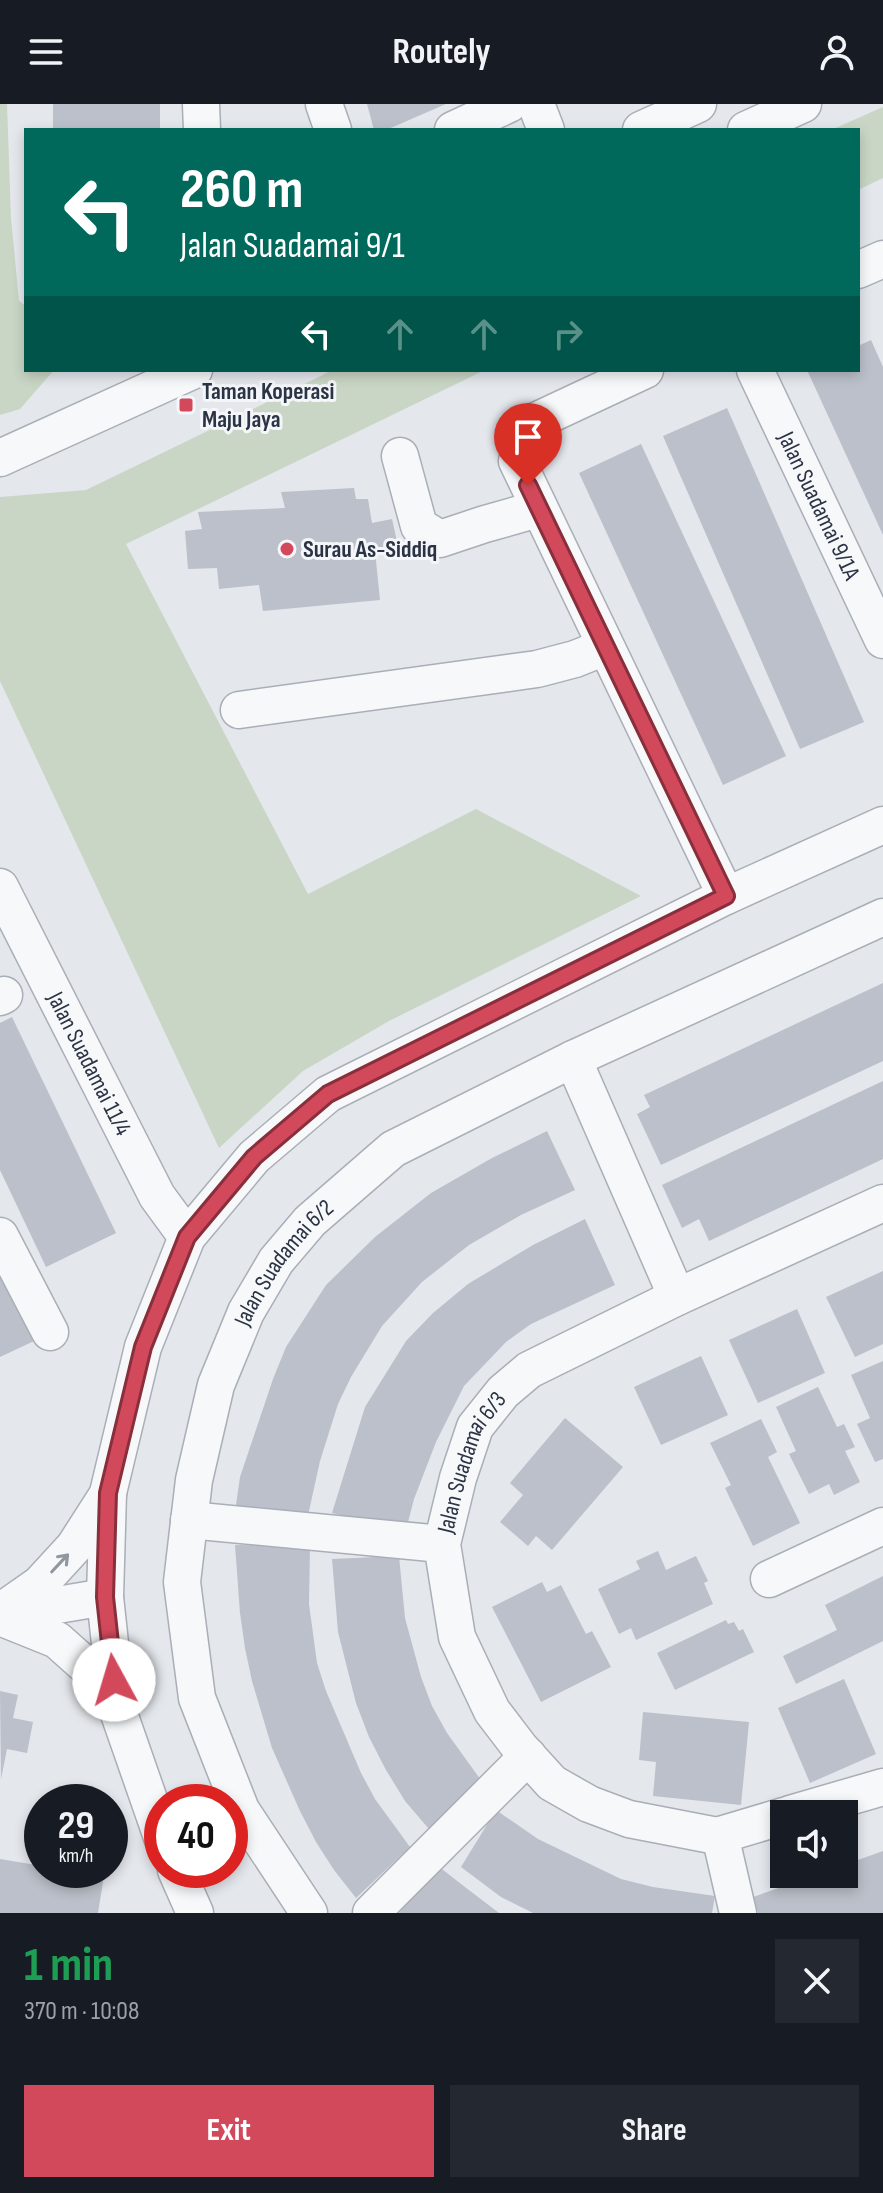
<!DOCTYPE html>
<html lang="en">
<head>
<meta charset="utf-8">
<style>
	:root { --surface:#171b24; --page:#242831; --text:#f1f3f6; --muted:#9ea1a6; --accent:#d1495b }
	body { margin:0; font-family:"Sofia Sans Condensed",sans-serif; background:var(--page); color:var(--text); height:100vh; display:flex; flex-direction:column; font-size:30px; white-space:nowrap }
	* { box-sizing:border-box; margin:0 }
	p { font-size:26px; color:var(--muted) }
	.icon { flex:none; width:44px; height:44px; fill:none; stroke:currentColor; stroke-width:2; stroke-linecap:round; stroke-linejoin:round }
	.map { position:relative; height:1809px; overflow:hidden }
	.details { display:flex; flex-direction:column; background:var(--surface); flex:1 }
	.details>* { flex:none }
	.hud { position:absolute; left:24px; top:24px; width:836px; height:244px; border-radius:0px; box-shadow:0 4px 12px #0003; background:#00695c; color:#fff; overflow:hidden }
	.controls { position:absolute; left:770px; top:1696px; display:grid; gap:16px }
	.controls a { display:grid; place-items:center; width:88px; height:88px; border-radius:0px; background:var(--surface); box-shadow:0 4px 12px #0003; font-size:40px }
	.speed { position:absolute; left:24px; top:1680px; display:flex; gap:16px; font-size:40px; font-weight:700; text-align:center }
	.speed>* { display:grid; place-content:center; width:104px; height:104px; border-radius:50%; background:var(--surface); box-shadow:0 4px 12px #0003; line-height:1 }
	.speed small { font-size:20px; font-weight:400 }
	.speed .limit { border:12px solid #d22; background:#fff; color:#111 }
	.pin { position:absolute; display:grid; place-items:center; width:68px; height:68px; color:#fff; margin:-82px -34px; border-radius:50% 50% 50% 0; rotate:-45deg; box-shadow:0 0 8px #0007 }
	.pin .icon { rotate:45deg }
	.me { position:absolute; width:88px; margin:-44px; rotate:354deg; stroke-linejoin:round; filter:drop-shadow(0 0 6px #0008) }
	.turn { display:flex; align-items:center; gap:28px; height:168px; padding:0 24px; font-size:36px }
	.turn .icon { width:104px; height:104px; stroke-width:2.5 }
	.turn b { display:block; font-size:56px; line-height:68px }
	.lanes { display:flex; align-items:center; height:76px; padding:0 24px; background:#0003; justify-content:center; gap:40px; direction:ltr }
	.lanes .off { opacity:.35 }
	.round { display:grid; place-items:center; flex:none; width:84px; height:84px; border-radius:0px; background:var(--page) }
	.summary { display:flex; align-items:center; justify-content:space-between; height:136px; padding:0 24px }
	h1 { font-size:48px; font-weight:700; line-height:60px; color:#1e9e55 }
	.button { display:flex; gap:16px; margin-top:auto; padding:16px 24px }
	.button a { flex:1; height:92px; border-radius:0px; background:var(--accent); color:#fff; font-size:32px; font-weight:700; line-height:92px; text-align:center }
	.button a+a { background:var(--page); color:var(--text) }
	header { display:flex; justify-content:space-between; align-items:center; height:104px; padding:0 24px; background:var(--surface); font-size:36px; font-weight:700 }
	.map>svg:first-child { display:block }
	.green { fill:#c9d6c5 }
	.building { fill:#bbc0ca }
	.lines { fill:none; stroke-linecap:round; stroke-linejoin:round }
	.minor-casing { stroke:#a9aeb7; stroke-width:39 }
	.minor { stroke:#f7f8fa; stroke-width:36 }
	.oneway { stroke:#9196a0 }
	.route-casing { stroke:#882f3b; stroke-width:20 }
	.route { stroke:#d1495b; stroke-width:14 }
	.poi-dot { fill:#d1495b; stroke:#f4f6f9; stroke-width:3 }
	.labels { text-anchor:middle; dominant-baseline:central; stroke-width:6; stroke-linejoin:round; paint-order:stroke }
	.poi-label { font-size:24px; font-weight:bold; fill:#2b3445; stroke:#f4f6f9; text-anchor:start }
	.street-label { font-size:24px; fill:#2b3445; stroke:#f4f6f9 }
</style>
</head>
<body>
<header><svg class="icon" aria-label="menu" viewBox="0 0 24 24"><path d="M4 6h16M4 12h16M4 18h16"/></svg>Routely<svg class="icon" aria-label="person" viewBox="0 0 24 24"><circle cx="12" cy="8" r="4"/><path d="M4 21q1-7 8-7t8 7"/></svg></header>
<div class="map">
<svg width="883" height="1809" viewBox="0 0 883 1809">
	<rect width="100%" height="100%" fill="#e4e7ec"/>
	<g class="green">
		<path d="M0 0H7L11 114 19 197 26 202V266H54L20 305 0 311Z"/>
		<path d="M883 3V74L858 86V26H831Z"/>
		<path d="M333 266H485L126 440 308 790 476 705 641 792 389 917 303 967 219 1044 0 577V393L86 386Z"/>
	</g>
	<g class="building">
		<rect x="53" y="0" width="107" height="26"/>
		<path d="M367 0H446L386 26H374Z"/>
		<path d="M871 236 883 263V431L807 266H858V242Z"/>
		<path d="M727 304 864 618 800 645 663 332Z"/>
		<path d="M641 340 786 652 723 681 579 369Z"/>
		<path d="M354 384 356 395H368L372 419 392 415 398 442 375 447 380 496 263 507 259 481 219 485 217 464 188 465 185 427 202 425 198 408 285 404 281 388Z"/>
		<path d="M883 879V957L661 1061 637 1010 650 1003 644 991Z"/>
		<path d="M12 913 116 1129 46 1163 0 1066V919Z"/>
		<path d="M883 977V1055L709 1137 699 1115 682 1124 662 1081Z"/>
		<path d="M547 1027 575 1086 521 1111 469 1141 422 1178 382 1222 351 1273 338 1300 320 1357 307 1416 235 1408 240 1373 273 1275 286 1243 326 1181 375 1133 431 1089 492 1054Z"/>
		<path d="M585 1115 615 1181 531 1220 506 1238 464 1282 436 1338 414 1395 406 1426 332 1409 365 1303 406 1237 433 1209 468 1180 533 1141Z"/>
		<path d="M0 1125 49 1230 0 1253Z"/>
		<path d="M883 1167V1240L855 1253 826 1193Z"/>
		<path d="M797 1205 825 1269 758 1299 729 1236Z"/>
		<path d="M701 1252 728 1311 661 1341 634 1283Z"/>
		<path d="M883 1257V1355L875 1358 857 1320 870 1314 851 1271Z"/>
		<path d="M818 1283 837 1323 844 1320 855 1343 845 1347 860 1378 834 1391 829 1380 809 1390 789 1350 796 1347 776 1303Z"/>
		<path d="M565 1314 623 1363 552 1446 536 1432 528 1442 500 1418 523 1391 510 1379Z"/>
		<path d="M761 1315 777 1348 768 1353 800 1419 753 1442 725 1384 731 1381 710 1339Z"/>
		<path d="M235 1441 310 1442 309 1500 317 1559 326 1587 361 1669 375 1695 410 1743 356 1794 334 1766 316 1738 300 1707 272 1644 252 1577 245 1544 240 1509Z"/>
		<path d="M658 1447 666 1466 696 1452 708 1477 704 1479 713 1500 636 1536 631 1524 619 1530 598 1485 640 1465 636 1457Z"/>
		<path d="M399 1452 405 1514 421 1573 432 1602 447 1629 483 1679 429 1725 405 1697 386 1666 369 1633 356 1599 338 1528 332 1455Z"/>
		<path d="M883 1472V1537L796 1580 783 1552 837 1526 825 1501Z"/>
		<path d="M542 1478 547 1488 561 1481 586 1530 592 1527 611 1563 541 1598 492 1503Z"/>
		<path d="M726 1516 728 1520 734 1518 739 1527 743 1525 754 1548 675 1586 657 1549Z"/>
		<path d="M844 1575 876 1650 810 1679 778 1604Z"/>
		<path d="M0 1587 18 1591 13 1614 33 1618 27 1649 7 1645 1 1675Z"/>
		<path d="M643 1608 749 1618 741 1701 653 1692 656 1658 639 1656Z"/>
		<path d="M496 1706 538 1735 621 1775 653 1783 715 1792 712 1809H533L501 1793 461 1763Z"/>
		<path d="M883 1747V1809H758L753 1793 819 1770H844V1761Z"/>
		<path d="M0 1755 42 1762V1766H97L96 1770 104 1772 98 1809H0Z"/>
		<path d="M438 1762 461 1780 499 1809H399Z"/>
	</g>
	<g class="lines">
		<defs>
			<g id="minor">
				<path d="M201 0 202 26"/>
				<path d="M324 0 333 26"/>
				<path d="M536 0 546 26"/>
				<path d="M453 26 509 0"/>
				<path d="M641 26 698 0"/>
				<path d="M746 26 803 0"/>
				<path d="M858 166 883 155"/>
				<path d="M645 266 538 316 517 357 726 792"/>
				<path id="s1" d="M755 266 883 536"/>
				<path d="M400 352 419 422 440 435 485 420 538 405"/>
				<path d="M0 354 194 266"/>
				<path d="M239 606 537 565 575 555 605 543"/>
				<path id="s2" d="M0 783 157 1092 187 1133"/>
				<path d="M0 893 4 891"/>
				<path d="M573 955 677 1193"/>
				<path d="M0 1132 50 1228"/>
				<path d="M189 1416 442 1440"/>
				<path d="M769 1475 883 1422"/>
				<path d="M0 1508 40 1480 74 1443 108 1390"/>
				<path d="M4 1510 105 1493"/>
				<path d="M0 1513 57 1536 94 1569 116 1602"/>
				<path d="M790 1710 883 1683"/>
				<path id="s3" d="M784 1712 717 1732 629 1715 589 1700 552 1679 521 1645 492 1607 457 1533 442 1440 458 1374 475 1323 503 1288 529 1266 677 1193 883 1099"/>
				<path d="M720 1731 738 1809"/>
				<path d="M162 1733 117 1604 105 1493 108 1389 143 1243 187 1133 254 1053 328 990 726 792 883 721"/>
				<path d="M176 1766 195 1809"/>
				<path id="s4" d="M309 1809 241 1706 197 1594 182 1478 194 1376 216 1281 246 1208 276 1157 310 1117 393 1045 573 955 883 813"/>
				<path d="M371 1809 528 1652"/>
			</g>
		</defs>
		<use href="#minor" class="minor-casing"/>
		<use href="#minor" class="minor"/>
	</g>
	<defs><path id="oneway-shaft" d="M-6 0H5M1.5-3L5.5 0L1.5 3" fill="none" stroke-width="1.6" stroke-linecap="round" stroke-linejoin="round" transform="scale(2)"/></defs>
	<use class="oneway" href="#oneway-shaft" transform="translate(60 1459) rotate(-47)"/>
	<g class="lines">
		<defs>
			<path id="route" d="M114 1576 105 1493 108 1389 143 1243 187 1133 254 1053 328 990 726 792 528 381"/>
		</defs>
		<use href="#route" class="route-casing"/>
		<use href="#route" class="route"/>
	</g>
	<g class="poi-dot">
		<rect x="178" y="293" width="16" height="16" rx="4"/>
		<circle cx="287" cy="445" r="8"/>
	</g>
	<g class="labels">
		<g class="poi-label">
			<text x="202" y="287">Taman Koperasi<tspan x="202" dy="28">Maju Jaya</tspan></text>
			<text x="303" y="445">Surau As-Siddiq</text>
		</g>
		<g class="street-label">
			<text stroke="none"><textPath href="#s1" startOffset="150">Jalan Suadamai 9/1A</textPath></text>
			<text stroke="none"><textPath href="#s2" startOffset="198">Jalan Suadamai 11/4</textPath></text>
			<text stroke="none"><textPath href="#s4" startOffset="702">Jalan Suadamai 6/2</textPath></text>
			<text stroke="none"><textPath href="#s3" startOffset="602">Jalan Suadamai 6/3</textPath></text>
		</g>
	</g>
</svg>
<div class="controls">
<a><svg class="icon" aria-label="sound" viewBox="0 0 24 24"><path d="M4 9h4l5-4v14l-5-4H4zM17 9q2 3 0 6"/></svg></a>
</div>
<div class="speed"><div>29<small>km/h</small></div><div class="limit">40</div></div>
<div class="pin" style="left:528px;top:381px;background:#d93025"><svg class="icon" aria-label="arrive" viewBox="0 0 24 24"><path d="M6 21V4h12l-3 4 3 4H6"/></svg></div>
<svg class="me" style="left:114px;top:1576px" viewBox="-20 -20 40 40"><circle r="19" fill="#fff"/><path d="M0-13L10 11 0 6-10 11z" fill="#d1495b"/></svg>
<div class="hud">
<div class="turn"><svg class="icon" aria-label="left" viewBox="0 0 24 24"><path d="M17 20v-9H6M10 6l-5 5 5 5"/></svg><div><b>260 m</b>Jalan Suadamai 9/1</div></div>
<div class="lanes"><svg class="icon" aria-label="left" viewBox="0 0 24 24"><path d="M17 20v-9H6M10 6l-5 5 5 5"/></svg><svg class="icon off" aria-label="ahead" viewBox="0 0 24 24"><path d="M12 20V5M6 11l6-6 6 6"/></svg><svg class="icon off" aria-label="ahead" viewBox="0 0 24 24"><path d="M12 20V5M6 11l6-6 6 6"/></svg><svg class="icon off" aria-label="right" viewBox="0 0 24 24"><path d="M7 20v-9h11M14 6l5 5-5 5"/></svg></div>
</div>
</div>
<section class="details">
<div class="summary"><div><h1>1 min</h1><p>370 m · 10:08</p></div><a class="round"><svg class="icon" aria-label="close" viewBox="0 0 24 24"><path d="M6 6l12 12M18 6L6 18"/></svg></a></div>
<div class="button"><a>Exit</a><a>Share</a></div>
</section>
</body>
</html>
